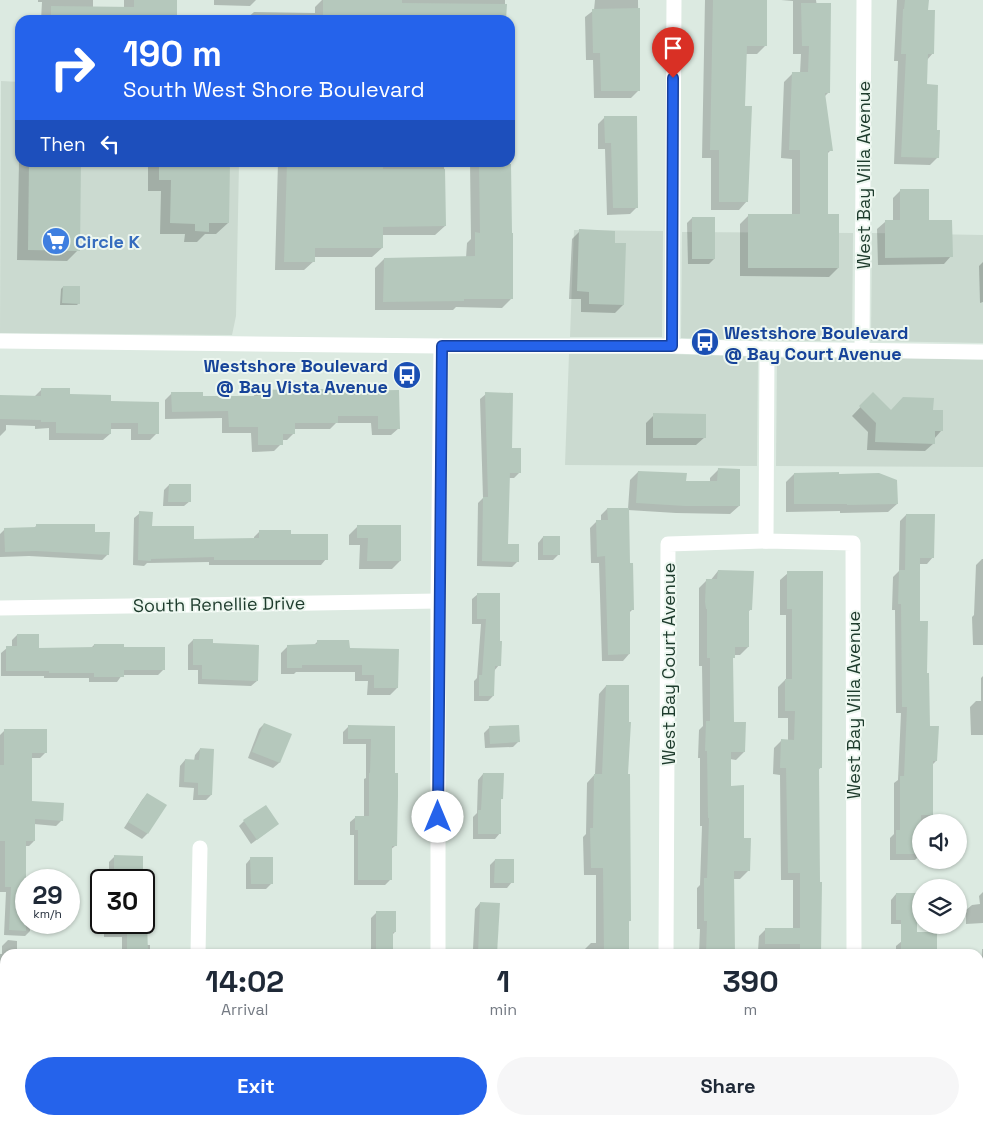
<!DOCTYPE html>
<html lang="en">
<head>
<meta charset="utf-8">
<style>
	:root { --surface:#fff; --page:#f6f6f7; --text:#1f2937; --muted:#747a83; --accent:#2563eb }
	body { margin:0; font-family:"Space Grotesk",sans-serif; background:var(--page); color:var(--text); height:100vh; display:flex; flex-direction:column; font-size:19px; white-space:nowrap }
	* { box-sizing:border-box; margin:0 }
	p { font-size:16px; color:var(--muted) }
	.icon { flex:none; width:28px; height:28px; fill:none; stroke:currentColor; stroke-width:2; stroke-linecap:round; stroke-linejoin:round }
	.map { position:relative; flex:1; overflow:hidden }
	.sheet { position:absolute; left:0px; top:949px; width:984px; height:176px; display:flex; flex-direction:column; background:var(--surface); border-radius:15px 15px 0 0; box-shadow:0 1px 4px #0004 }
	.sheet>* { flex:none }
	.banner { position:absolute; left:15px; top:15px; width:500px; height:152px; border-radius:15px; box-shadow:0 1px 4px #0004; background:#2563eb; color:#fff; overflow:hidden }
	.buttons { position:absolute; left:912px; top:814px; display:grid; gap:10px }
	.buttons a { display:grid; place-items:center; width:55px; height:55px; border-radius:50%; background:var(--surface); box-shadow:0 1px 4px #0004; font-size:25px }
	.speed { position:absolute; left:15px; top:869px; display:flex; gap:10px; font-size:25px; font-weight:700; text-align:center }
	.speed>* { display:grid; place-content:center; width:65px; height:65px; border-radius:50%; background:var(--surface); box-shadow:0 1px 4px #0004; line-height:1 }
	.speed small { font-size:12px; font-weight:400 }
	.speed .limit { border:2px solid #111; border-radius:8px; background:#fff; color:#111 }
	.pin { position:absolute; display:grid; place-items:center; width:42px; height:42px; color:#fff; margin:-51px -21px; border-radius:50% 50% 50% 0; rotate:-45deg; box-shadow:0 0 5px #0007 }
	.pin .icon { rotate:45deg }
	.me { position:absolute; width:55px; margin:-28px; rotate:0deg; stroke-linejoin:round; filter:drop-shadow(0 0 4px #0008) }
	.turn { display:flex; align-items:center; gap:18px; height:105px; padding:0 25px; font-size:22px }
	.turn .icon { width:65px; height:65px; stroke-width:2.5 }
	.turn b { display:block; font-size:35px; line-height:42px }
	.then { display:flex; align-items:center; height:48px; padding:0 25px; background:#0003; gap:10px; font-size:19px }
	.eta { display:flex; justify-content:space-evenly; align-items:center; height:85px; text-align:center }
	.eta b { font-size:30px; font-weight:600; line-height:35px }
	.cta { display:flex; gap:10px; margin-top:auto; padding:10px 25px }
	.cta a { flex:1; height:58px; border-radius:30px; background:var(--accent); color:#fff; font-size:20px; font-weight:600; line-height:58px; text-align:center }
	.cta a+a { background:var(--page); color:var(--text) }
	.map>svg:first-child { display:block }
	.built { fill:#cbdad0 }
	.shadow { fill:#0003 }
	.building { fill:#b5c8bc }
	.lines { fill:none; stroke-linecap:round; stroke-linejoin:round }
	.minor { stroke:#fff; stroke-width:15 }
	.route-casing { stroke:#184099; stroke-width:12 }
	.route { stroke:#2563eb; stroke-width:9 }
	.labels { text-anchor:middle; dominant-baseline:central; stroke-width:4; stroke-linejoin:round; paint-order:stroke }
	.street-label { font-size:18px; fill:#1d3b2c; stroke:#edf7f0 }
	.shop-label { font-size:18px; font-weight:bold; fill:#366cbe; stroke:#edf7f0; text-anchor:start }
	.transit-label { font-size:18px; font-weight:bold; fill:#164399; stroke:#edf7f0; text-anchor:start }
</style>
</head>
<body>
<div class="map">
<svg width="983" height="1124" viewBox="0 0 983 1124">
	<rect width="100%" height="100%" fill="#dceae1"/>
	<g class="built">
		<path d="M1 81 20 82V162L239 163 236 316 232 335 0 333Z"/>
		<path d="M574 230 663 231 662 337H570Z"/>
		<path d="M682 232 853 233 852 341H768L681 338Z"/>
		<path d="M872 233 983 235V343L871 341Z"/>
		<path d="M569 354H671L758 357 757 466 565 465Z"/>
		<path d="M862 357 983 360V467L776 466 777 358Z"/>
	</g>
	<g class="shadow">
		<path d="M38 0H93V8H124V0H176V20H41L42 2H38Z"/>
		<path d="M214 0H256L250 6 214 5Z"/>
		<path d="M322 0H505V20H245L254 12 315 13V7Z"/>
		<path d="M595 0H638L639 90 631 98H594L593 60H586L585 17 594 10Z"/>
		<path d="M705 0H748L765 46 757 54H746L744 107 747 201 739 210H711V158H702Z"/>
		<path d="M781 0H816L829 92 824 97 831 150 827 154V215L838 268 829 277 740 276V224L749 215H792V159L781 158 784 82 793 73H800L801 54H793V1Z"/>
		<path d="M897 0H927V11L933 53 927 60 926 86 936 132 938 157 930 165 894 164 898 61H894Z"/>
		<path d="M20 113V162H79L78 250 67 261 17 260Z"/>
		<path d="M510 117H513L514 143 510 147Z"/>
		<path d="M605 117 637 207 630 214 607 215 605 149H598V124Z"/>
		<path d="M148 162H228V223L216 234H205L197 242H184L185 234H160L161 191H148Z"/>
		<path d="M278 162H444L445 226 435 235H382V248L372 257H314V261L304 270H275Z"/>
		<path d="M470 162H510L511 299 502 308 456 307 453 310H375V268L384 259 466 258 467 243 471 239Z"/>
		<path d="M901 190 927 221 951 256 944 264 878 265 877 229 885 222H893V198Z"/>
		<path d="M692 218 714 259 709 264H688L687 223Z"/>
		<path d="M580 231 613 244 623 305 615 313 581 312V299H569L572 239Z"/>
		<path d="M983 262V302L980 303 979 266Z"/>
		<path d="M63 287 79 303 77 305H60L61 289Z"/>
		<path d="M41 390 110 403 157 433 150 440H131V429H110V434L103 440H49V428L35 429V426L6 425V430L0 436V397H34Z"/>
		<path d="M258 391 398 392 399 428 391 435H372L371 423H336L330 429H294V433L287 440H281V444L274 451 252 452 251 433H222V418L165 419V400L172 393 201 398H252Z"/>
		<path d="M486 394 520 472 514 478H509L507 545 518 561 512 567 477 566 478 503 483 498 480 399Z"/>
		<path d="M873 394 891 411H932L941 431 934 439V443L925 451 867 450 868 432 852 416Z"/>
		<path d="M654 415 705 437 696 445H646V423Z"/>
		<path d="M718 470 739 506 730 514 676 513 628 510 629 565 633 609 629 613V654L623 661H602L599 563H591L590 528 597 521H601V515L607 509H628L630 480 638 472 685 482H710V478Z"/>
		<path d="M794 474 897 504 888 512 840 513V511L786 512V482Z"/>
		<path d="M169 485 190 501 184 506H163L164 490Z"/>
		<path d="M140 513 151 527 193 540 254 539V537L260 531 290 535 326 559 321 565H209V562L147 563 144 566 133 565 134 518Z"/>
		<path d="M906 515 933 557 927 564H919V622L926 674 928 727 936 761 932 765V814L925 821H921V854L915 860H890V838L894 834V783L898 780 901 713H896L895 610H892L893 577 899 571 900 521Z"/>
		<path d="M37 525 108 554 102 560 29 556 0 557V534L5 529 34 528Z"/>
		<path d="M357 527 400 561 392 569H359L360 545H349V535Z"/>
		<path d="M543 537 559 554 553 560H538V543Z"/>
		<path d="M982 559H983V645H973L972 617 974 615 976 565Z"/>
		<path d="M718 571 751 609 748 612V647L740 655H734L732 659 733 723 744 752 736 760 730 759V787L743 839 748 871 740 879H733V954H699L700 929H697V888L700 885 702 826H700V758H698L699 730 703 726 702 666H699V588L707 580 710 581Z"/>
		<path d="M788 573 820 768 818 771 820 954H794V951H758L759 936 766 929H793V880H781L780 775 773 774 774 748 781 741H788V718H778V687L786 679V615H780V580Z"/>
		<path d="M478 594H498L499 665 494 671 493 696 488 701H474V681L477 678 481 624H472V599Z"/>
		<path d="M17 635 38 649H90L94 645 164 669 158 675H122L117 682H89V678H44V676H1V653L7 648H12V640Z"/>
		<path d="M193 640 211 644 257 681 251 686 198 684V670H188V645Z"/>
		<path d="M318 641 348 650 397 688 390 695H367L368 681H355V672H296L294 674H281V653L288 646H313Z"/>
		<path d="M983 676V792V735H971L970 707 976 701H981V678Z"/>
		<path d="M606 686 627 776 630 920 628 923V954H583V951L591 943H596V875H584L583 837 586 834 587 783 595 774 599 694Z"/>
		<path d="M264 724 290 734 279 763 273 768 248 758 259 729Z"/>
		<path d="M348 727H394L395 846 390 850V880L385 885H354V835H350V822L356 817H364V779L366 778V744H343V732Z"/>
		<path d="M490 727 518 742 513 747 485 748 484 733Z"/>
		<path d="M5 730 46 752 40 758H31V803L62 820 56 826 34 824V841L29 846H25L26 922H30V931L25 936 4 935 6 892H0V735Z"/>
		<path d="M200 749 211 795 206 800H193L194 788 179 787 180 766 185 760 194 761 195 755Z"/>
		<path d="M483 774 502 798 500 801V833L495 839H473V817L477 813 478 780Z"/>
		<path d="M147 794V834L142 839 124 828 142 800Z"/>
		<path d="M244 821 278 824 251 844 239 826Z"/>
		<path d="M114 857 142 880H109V862Z"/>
		<path d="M251 858 272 883 266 889H246V864Z"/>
		<path d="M495 860 512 882 507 888H490V865Z"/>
		<path d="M983 892V923L966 924V910L972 905 980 904 979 896Z"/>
		<path d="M896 894 911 924H891V900Z"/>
		<path d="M480 903 496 950H502V954H468L473 949 475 909Z"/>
		<path d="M144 905H146V945H150V954H122V937H104V922H144Z"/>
		<path d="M377 912 395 932 392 935V954H356L360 949H371V918Z"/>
		<path d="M8 940 17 941V954H5V1019H0L2 979H0V954H2V946Z"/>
		<path d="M902 941 936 954H896V946Z"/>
		<path d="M982 949H983V1004H979V984L981 982Z"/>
		<path d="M0 1039 5 1040V1087H0Z"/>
		<path d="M983 1056V1124H979V1079H982Z"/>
		<path d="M466 1120H468L476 1124H462Z"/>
		<rect x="591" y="1120" width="39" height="4"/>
		<rect x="699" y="1120" width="43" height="4"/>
		<rect x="778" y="1120" width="30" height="4"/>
		<rect x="892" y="1120" width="27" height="4"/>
	</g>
	<g class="building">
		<path d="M134 0H177V20H51V6L134 7Z"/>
		<path d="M323 0H402V3L507 4 506 20H323Z"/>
		<path d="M713 0H767V46H747L745 106H752L748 202H719V150H710Z"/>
		<path d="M905 0H929L928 10H935L934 54H928L927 84 938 85 937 130H940L939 158 901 157 906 54H901L903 9H904Z"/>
		<path d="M801 3H831L830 93H825L833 151H828V214H839V268H748V214H800V150H789L792 72H808L809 46H802Z"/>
		<path d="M640 8V91H601L600 53H593L592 9Z"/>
		<path d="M604 116H637L638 208H613L611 143H605Z"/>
		<path d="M29 162H81L80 251 28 250Z"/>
		<path d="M159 162H230L229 223H209V232L195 231V224L170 223 171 180H159Z"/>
		<path d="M287 162H329L328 166H383V169H445L446 226 383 227V248H315V262H284Z"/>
		<path d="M479 164H511L512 233H513V299H464V301L383 302 384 258 475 256V232L480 233Z"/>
		<path d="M900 189H929V220H952L953 257 885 258V220H900Z"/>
		<rect x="692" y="217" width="23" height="42"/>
		<path d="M579 229 615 231V243H626L624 305 589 304V292L577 291Z"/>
		<path d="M63 286H80V304L62 303Z"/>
		<path d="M41 388H70V394L111 395V401L159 402V434H138V423H111V434L56 433V422H41V420L0 419V395L41 396Z"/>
		<path d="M306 389H338V391L399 390 400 429H378V416H338V423H295V434H283V445H258V427H229L228 411 172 412 171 392H203V396H258V390Z"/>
		<path d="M485 392 513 393 512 448H521V473H510L508 544H519V562L482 561 483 497H488Z"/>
		<path d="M873 392 891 410 903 397 934 398 933 410H943V431H935V444L875 442 876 423 859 406Z"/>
		<path d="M653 413 706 414V438H653Z"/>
		<path d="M718 468 740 469V506H685L636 503 638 471 687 473 686 481H717Z"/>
		<path d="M839 472V474L879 473 897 480 898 504 847 505V504H794V473Z"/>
		<path d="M169 484H191V502H168Z"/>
		<path d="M607 508H629L630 563H633L634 610H630V654L608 655 605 556 597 557 596 520H608Z"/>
		<path d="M139 511 153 512 152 526H194V539L259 538V530H291V534H328V560H214V557L151 559V561L138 560Z"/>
		<path d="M906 514H935L934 558H920V621H928L927 673H929L930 726H939L937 761H933V815H921V854H896V830H900V776H904L907 707H902L901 604H898L899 570H905Z"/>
		<path d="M36 524H95V532H110L109 555 36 551 5 552 4 528 36 527Z"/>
		<path d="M357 525H401V561H367L368 538H357Z"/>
		<rect x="543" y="536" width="17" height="19"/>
		<path d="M718 570 754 571 752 610H749V647H735V658H733L734 722H746L745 752H731V786L744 785V838H751L750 871H734L735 954H706L707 921H704V878H707L709 818H708L707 751H705L706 721H710V658H707V609H706L705 602 706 579H717Z"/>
		<path d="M787 571H823L822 768H819L820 882H822L821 954H800V944H765V928H800V873H788L786 768H780L781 739 794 740 795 711H785V679H792V609H787Z"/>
		<path d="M477 593H500V641H502L501 666H495L494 696H479V675H482L486 619H477Z"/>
		<path d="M17 634H39V648L94 647V644H124V647H165V670H124V677H94V673H49V671H6V646H17Z"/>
		<path d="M193 639H213V643L259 645 258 681 202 679V665H193Z"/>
		<path d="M317 640H349L350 648 399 649 398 688H374V675H362V665H302V668H287V645L317 644Z"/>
		<path d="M606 685H629V722H631L628 774H630L631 921H629V954H604L603 868H591L590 828H593L594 774H602Z"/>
		<path d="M264 723 292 734 280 763 252 752Z"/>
		<path d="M348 725 395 726V773H398V796L397 846H392V880H358V830H355V816H369V773H370L371 739H348Z"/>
		<path d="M519 725 520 742 490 744 489 726Z"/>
		<path d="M4 729H47V753H32V801L64 803 63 821 35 819V841H26V931L9 930 11 887H5V841H0V765H4Z"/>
		<path d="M200 748 214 749 212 795H198V783L184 782 185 759 199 760Z"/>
		<path d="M483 773H504L503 799H501V834H478V810H481Z"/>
		<path d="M147 793 167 805 148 834 128 822Z"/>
		<path d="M266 805 279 824 257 840 243 820Z"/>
		<path d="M114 855 143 856V880H114Z"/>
		<path d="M250 857H273V884H251Z"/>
		<path d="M495 859H514V883H494Z"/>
		<path d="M896 893H917V932H937V954H901V920H896Z"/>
		<path d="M480 902 500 903 497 954H478Z"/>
		<path d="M376 911H396V932H393V954H376Z"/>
		<path d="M127 922H147L148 954H127Z"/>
	</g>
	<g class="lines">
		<g class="minor">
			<path d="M0 341 441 346H672L767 349 983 352"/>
			<path d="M672 346 674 0"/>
			<path d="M862 349 864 0"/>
			<path d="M766 541 767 349"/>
			<path d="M0 608 438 601"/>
			<path d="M198 954 200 848"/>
			<path d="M438 954V601L441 346"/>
			<path d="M666 954 668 544 766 541 853 543 854 954"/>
			<path d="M854 1120V1124"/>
			<path d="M0 1123 195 1121 292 1124"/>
			<path d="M394 1124 414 1120"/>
			<path d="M666 1124V1120"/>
		</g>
	</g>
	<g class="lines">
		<defs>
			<path id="route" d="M438 817 442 346H672L673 78"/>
		</defs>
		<use href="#route" class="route-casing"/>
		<use href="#route" class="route"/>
	</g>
	<defs>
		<symbol id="supermarket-disc" viewBox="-11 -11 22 22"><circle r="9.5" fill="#3f7fe0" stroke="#edf7f0"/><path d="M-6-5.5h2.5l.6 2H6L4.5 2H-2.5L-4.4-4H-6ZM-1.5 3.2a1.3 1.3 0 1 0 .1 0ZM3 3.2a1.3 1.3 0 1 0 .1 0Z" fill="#fff"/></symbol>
		<symbol id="bus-disc" viewBox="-11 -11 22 22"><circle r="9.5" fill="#1a4fb4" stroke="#edf7f0"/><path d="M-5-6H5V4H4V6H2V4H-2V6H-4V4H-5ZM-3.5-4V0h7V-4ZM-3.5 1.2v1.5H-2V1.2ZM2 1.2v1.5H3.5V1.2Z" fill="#fff"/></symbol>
	</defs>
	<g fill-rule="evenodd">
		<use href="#supermarket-disc" x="40" y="225" width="32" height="32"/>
		<use href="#bus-disc" x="689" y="326" width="32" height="32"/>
		<use href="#bus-disc" x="391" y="359" width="32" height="32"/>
	</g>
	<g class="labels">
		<g class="street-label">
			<text transform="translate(863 175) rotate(-90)">West Bay Villa Avenue</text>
			<text transform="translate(219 604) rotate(-1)">South Renellie Drive</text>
			<text transform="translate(668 664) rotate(-90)">West Bay Court Avenue</text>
			<text transform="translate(853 705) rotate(-90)">West Bay Villa Avenue</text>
		</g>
		<g class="shop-label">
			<text x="75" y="241">Circle K</text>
		</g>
		<g class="transit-label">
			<text x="724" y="332">Westshore Boulevard<tspan x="724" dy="21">@ Bay Court Avenue</tspan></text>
			<text x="388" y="365" text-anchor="end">Westshore Boulevard<tspan x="388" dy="21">@ Bay Vista Avenue</tspan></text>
		</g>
	</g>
</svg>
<div class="buttons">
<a><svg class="icon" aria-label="sound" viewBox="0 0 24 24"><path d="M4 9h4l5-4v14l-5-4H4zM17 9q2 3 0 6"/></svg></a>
<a><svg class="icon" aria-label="layers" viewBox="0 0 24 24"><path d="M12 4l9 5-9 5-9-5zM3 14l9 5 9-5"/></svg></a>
</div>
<div class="speed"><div>29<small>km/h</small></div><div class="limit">30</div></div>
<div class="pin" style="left:673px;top:78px;background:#d93025"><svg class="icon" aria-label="arrive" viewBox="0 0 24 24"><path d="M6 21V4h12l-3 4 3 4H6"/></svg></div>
<svg class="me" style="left:438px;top:817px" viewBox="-20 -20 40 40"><circle r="19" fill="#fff"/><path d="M0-13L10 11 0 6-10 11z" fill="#2563eb"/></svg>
<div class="banner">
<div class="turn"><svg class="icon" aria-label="right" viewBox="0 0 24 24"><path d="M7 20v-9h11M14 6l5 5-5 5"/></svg><div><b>190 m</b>South West Shore Boulevard</div></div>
<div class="then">Then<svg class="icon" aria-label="left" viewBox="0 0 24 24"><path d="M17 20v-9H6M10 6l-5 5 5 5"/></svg></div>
</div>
<section class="sheet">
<div class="eta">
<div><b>14:02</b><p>Arrival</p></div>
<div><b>1</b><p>min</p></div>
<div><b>390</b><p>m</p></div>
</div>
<div class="cta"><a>Exit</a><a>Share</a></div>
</section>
</div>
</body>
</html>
